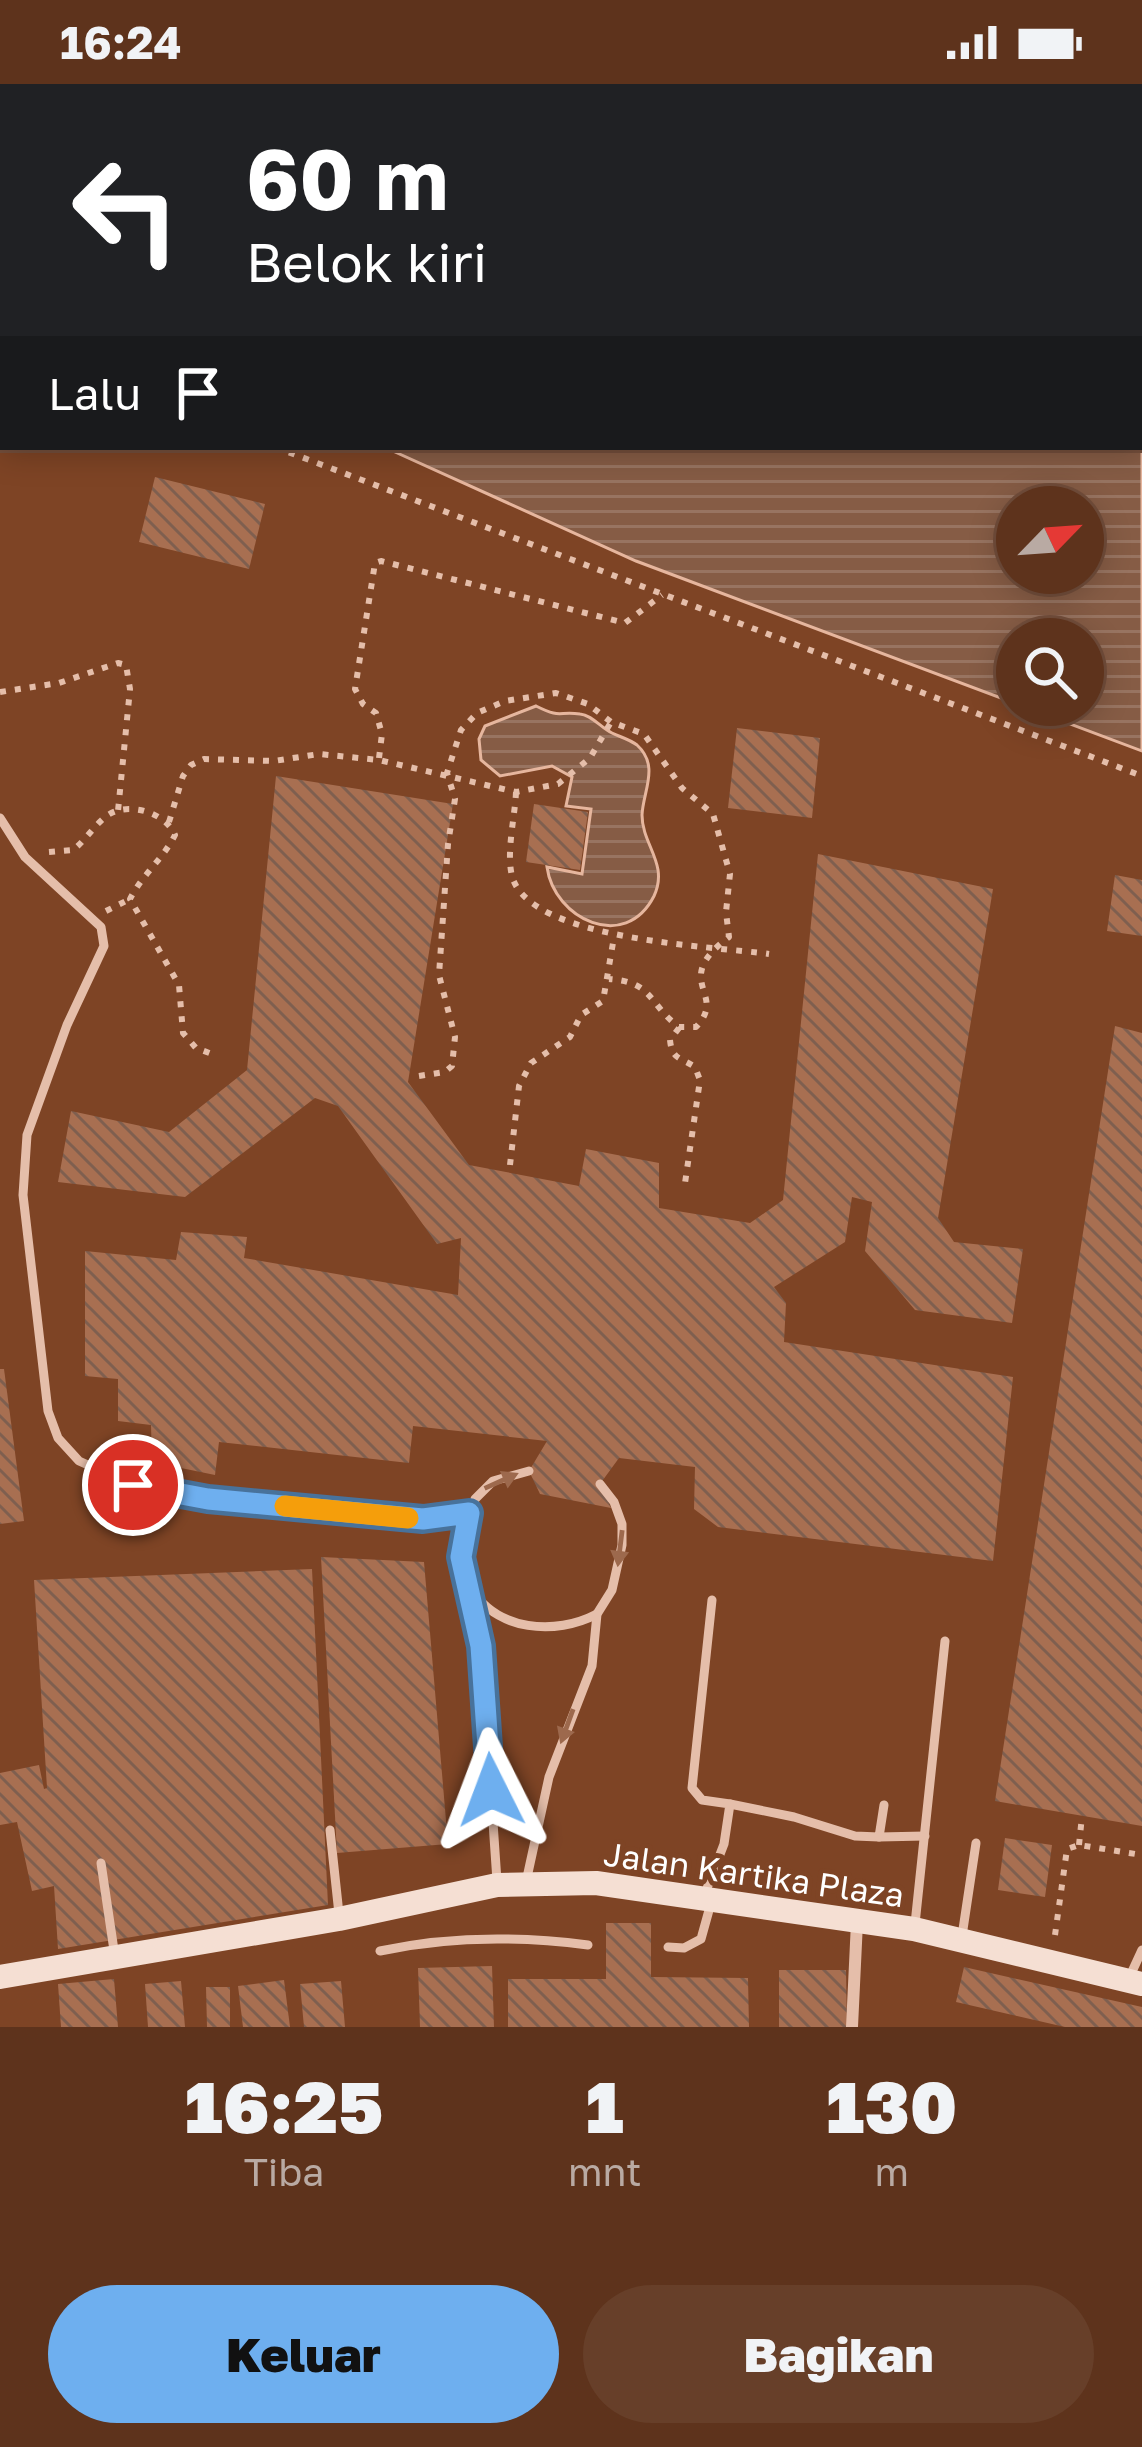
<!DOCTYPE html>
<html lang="id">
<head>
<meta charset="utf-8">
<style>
	:root { --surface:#5e331c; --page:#673f29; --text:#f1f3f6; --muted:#b9aaa3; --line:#734e3b; --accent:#6eafef }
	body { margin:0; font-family:"Golos Text",sans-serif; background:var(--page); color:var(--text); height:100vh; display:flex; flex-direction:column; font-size:45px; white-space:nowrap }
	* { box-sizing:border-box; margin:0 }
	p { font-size:39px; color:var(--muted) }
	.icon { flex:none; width:66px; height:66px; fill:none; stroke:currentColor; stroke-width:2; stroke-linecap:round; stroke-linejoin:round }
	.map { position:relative; height:1943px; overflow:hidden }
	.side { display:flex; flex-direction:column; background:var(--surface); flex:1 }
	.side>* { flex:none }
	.hud { position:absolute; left:0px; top:0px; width:1143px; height:366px; box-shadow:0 6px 30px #0003,0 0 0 3px var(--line); background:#202124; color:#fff; overflow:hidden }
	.needle { width:78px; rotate:65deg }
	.fabs { position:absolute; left:996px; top:402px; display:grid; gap:24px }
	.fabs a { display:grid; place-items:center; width:108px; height:108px; border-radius:50%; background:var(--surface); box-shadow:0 6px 30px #0003,0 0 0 3px var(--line); font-size:60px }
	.pin { position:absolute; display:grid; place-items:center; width:102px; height:102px; color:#fff; margin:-51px; border:6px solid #fff; border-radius:50%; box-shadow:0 3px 12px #0007 }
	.me { position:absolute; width:132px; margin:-66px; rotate:357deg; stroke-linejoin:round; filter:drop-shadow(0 0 9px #0008) }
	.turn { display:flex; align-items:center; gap:42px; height:252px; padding:0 48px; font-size:54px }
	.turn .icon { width:156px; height:156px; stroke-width:2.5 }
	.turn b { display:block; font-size:84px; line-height:102px }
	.then { display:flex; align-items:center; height:114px; padding:0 48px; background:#0003; gap:24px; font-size:45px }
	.eta { display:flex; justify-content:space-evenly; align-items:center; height:204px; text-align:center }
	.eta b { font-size:72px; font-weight:800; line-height:84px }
	.primary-button { display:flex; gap:24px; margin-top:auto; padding:24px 48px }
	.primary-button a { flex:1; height:138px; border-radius:72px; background:var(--accent); color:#111; font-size:48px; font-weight:800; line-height:138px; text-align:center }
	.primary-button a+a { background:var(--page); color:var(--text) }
	.status { display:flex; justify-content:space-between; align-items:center; height:84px; padding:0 60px; background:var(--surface); direction:ltr }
	.status svg { height:33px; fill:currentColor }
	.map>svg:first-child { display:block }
	.water { fill:url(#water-rules); stroke:#e6b69e; stroke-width:3; fill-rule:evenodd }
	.building { fill:url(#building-back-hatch) }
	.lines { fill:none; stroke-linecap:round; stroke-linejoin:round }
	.path { stroke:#e5beaa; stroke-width:6; stroke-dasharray:6 9; stroke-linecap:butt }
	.lane { stroke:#e5beaa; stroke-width:9 }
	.street { stroke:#e5beaa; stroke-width:12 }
	.secondary { stroke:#f5dfd3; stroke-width:24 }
	.oneway { fill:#9d694d }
	.route-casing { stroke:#48729b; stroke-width:30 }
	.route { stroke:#6eafef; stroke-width:21 }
	.slow { stroke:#f59e0b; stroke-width:21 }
	.labels { text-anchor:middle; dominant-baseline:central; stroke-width:10; stroke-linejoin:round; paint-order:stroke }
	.street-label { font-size:33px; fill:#fff; stroke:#7e4425 }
</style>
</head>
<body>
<div class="status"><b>16:24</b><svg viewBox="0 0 49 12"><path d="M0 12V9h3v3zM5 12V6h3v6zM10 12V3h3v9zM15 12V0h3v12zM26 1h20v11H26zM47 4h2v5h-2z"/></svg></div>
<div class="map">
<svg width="1142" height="1943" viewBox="0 0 1142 1943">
	<defs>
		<pattern id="water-rules" width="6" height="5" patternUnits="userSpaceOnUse" patternTransform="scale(3)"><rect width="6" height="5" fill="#865c45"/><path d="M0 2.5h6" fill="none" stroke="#987461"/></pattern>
		<pattern id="building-back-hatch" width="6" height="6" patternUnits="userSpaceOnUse" patternTransform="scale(3)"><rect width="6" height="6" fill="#a86f51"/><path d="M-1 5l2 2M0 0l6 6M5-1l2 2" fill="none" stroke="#7f5f4f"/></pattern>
	</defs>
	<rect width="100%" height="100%" fill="#7e4425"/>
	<g class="water">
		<path d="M0 0H1142V667L636 477 384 363H1140V3H3V298ZM1017 423H1083V489H1017ZM1017 555H1083V621H1017Z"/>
		<path d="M536 622C562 635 557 627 580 630 592 631 601 644 612 649 620 653 629 655 637 661 660 682 643 707 642 731 642 761 669 780 654 812 625 869 554 835 547 783L582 790 591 725 566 722 572 693 552 682 500 692 481 676 479 655 485 642Z"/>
	</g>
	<g class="building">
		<path d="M155 393 265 420 249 485 139 458Z"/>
		<path d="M737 644 820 654 812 734 728 724Z"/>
		<path d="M276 692 453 720 408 998 469 1081 579 1102 586 1065 659 1079V1124L750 1139 783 1116 818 770 993 805 938 1134 954 1158 1023 1165 1012 1239 915 1226 865 1167 872 1118 852 1113 845 1158 774 1203 786 1219 784 1258 1013 1293 993 1477 718 1443 694 1425 695 1383 619 1374 600 1400 611 1424 540 1410 529 1387 547 1357 413 1342 409 1379 219 1358 215 1391 152 1378 151 1341 118 1337V1295L85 1292V1167L176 1176 181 1148 247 1153 244 1174 458 1211 461 1154 437 1160 338 1022 315 1014 185 1113 58 1098 71 1027 169 1048 247 986Z"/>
		<path d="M534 720 588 728 580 786 526 778Z"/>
		<path d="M1115 791 1142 796V852L1107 847Z"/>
		<path d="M1115 942 1142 949V1742L995 1717Z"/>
		<path d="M0 1285H4L24 1437 0 1440Z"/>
		<path d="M321 1473 424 1478 448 1760 337 1769Z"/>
		<path d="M312 1485 328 1821 58 1865 54 1802 32 1807 17 1738 0 1741V1689L39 1681 44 1705 47 1704 34 1496Z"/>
		<path d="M1005 1754 1052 1761 1045 1813 998 1806Z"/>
		<path d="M606 1839H651V1893L748 1894 749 1943H508V1895H606Z"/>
		<path d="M492 1882 494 1943H420L418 1884Z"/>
		<path d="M964 1883 1142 1923V1943H1065L956 1918Z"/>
		<path d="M779 1886H846L847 1943H779Z"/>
		<path d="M114 1895 118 1943H61L58 1900Z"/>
		<path d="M284 1896 290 1943H243L238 1902Z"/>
		<path d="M181 1897 185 1943H148L145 1900Z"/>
		<path d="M341 1897 345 1943H304L300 1900Z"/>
		<path d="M206 1903H230V1943H207Z"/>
	</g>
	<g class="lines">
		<g class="path">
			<path d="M0 334H3"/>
			<path d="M275 363 1142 692"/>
			<path d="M0 608 59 599 118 579 126 581 130 605 118 727"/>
			<path d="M379 674 382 650 376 629 363 620 355 605 375 479 381 477 625 539 662 511"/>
			<path d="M516 708C515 733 506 768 512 792 529 857 714 862 769 870"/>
			<path d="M169 738 183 692 191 681 204 675 274 677 319 670 379 676 516 708 558 700 590 674 611 638"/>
			<path d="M49 768 73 766C86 756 95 740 108 731 129 717 166 729 175 751 163 775 142 791 130 815L179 901 183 949 196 964 212 970"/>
			<path d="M106 827 130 815"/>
			<path d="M679 944 670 956C672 976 680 973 695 983L700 996 684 1106"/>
			<path d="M419 992 445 988 452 982 455 953 439 891 448 760 455 715 447 689 461 646 477 629 505 617 556 609 588 620 611 638 644 650 682 704 713 730 730 790 726 828 729 853C669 898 729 909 696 943H679C648 920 654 898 609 895"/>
			<path d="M510 1081 519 1002 531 979 570 953 581 931 603 917 614 853"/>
			<path d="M1079 1761 1082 1732"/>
			<path d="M1055 1851 1067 1765 1079 1761 1142 1771"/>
		</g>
		<g class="lane">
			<path d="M0 734 25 773 101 843 104 862 67 941 27 1051 23 1111 48 1327 58 1354 79 1377 133 1401 209 1415 423 1435 468 1429"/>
			<path d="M471 1504C497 1547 555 1552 597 1530"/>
			<path d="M730 1720 794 1733 855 1752 879 1753 884 1721"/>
			<path d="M330 1746 339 1830"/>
			<path d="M879 1753 925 1752"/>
			<path d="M101 1779 115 1873"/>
			<path d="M497 1797 481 1562 461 1473 475 1415 493 1397 529 1387"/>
			<path d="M526 1798 549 1693 592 1582 597 1530 612 1506 622 1461V1440L614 1418 600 1400"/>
			<path d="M704 1812 724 1760 730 1720 702 1716 692 1704 712 1516"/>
			<path d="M915 1840 945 1557"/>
			<path d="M962 1852 976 1759"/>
			<path d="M668 1863 684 1864 701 1855 711 1819"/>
			<path d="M380 1867C449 1852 518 1852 588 1861"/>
			<path d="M1130 1892 1142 1866"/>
		</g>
		<path class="street" d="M852 1943 857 1838"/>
		<path class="secondary" d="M0 1893 339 1835 497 1801 596 1799 914 1845 1142 1900"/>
	</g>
	<defs><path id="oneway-solid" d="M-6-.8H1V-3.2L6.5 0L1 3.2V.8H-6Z" transform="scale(3)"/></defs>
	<g class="oneway">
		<use href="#oneway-solid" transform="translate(501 1397) rotate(-24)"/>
		<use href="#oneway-solid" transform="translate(620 1464) rotate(97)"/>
		<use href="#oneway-solid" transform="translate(567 1642) rotate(110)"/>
	</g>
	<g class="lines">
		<defs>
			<path id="route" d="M133 1401 208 1415 423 1435 469 1429 461 1473 481 1562 491 1706"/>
		</defs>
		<use href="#route" class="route-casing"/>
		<use href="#route" class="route"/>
		<path class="slow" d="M285 1422 408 1434"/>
	</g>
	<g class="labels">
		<g class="street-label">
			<text transform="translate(754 1790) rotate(8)">Jalan Kartika Plaza</text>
		</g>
	</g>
</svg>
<div class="fabs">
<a><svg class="needle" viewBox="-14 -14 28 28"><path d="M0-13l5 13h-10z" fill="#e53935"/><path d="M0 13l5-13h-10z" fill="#b9aaa3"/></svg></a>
<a><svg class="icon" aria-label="search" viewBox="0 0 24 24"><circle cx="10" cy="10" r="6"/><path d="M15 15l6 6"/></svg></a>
</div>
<div class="pin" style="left:133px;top:1401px;background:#d93025"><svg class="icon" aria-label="arrive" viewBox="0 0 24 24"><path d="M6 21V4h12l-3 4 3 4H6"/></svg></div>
<svg class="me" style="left:491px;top:1706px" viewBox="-20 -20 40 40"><path d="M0-17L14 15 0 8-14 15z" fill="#6eafef" stroke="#fff" stroke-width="4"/></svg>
<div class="hud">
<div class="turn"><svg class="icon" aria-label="left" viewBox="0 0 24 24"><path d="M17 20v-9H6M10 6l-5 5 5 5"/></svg><div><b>60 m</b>Belok kiri</div></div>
<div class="then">Lalu<svg class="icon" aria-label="arrive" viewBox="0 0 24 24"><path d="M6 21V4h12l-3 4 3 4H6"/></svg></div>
</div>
</div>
<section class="side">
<div class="eta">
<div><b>16:25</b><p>Tiba</p></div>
<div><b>1</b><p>mnt</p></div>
<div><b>130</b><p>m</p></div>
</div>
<div class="primary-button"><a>Keluar</a><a>Bagikan</a></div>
</section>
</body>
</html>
